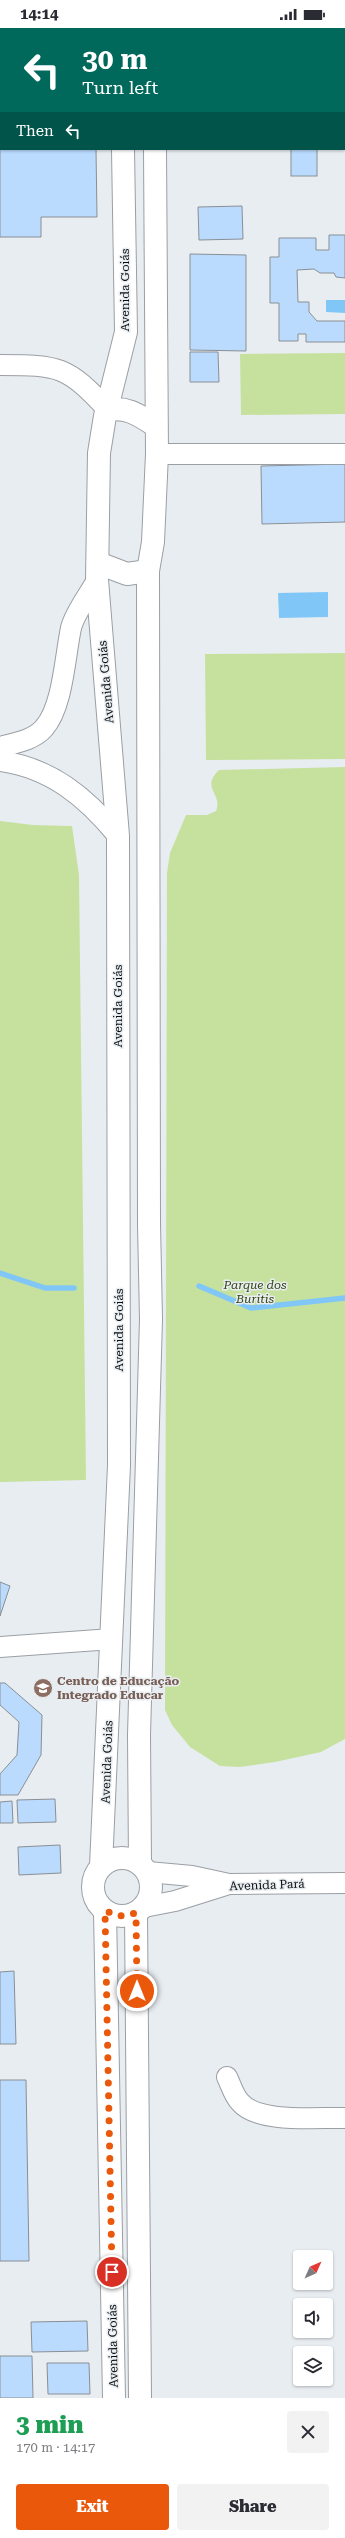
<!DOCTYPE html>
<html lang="en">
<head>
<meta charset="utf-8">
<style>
	:root { --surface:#fff; --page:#f2f2f3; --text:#2b2b33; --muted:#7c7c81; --accent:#ea580c }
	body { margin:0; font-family:"Roboto Serif",serif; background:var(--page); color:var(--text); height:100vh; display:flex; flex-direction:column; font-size:15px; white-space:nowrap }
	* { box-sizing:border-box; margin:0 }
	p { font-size:13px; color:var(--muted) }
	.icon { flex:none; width:22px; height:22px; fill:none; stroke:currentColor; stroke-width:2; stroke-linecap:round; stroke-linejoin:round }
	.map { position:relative; height:2370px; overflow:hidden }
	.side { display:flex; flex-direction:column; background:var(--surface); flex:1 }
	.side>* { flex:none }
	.banner { position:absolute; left:0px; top:0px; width:345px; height:122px; box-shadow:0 1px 3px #0004; background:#00695c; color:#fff; overflow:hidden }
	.needle { width:26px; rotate:45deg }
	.fabs { position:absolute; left:293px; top:2222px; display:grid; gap:8px }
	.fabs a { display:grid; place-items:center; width:40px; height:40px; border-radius:4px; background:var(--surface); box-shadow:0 1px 3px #0004; font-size:20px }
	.pin { position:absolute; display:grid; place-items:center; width:34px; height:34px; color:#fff; margin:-17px; border:2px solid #fff; border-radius:50%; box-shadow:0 1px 4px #0007 }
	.me { position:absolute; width:44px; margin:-22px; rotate:0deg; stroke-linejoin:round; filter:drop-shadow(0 0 3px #0008) }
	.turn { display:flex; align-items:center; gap:14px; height:84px; padding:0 16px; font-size:18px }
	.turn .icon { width:52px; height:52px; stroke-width:2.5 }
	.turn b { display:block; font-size:28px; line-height:34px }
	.then { display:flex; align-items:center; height:38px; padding:0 16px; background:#0003; gap:8px; font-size:15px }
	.round { display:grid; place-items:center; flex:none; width:42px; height:42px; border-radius:4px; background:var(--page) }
	.head { display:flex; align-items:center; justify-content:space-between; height:68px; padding:0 16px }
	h1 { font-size:24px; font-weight:800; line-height:30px; color:#1e9e55 }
	.action { display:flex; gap:8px; margin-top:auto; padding:8px 16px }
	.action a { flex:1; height:46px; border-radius:4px; background:var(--accent); color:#fff; font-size:16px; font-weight:800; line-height:46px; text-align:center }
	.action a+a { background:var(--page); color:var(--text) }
	.status { display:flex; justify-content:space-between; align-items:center; height:28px; padding:0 20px; background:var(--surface); direction:ltr }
	.status svg { height:11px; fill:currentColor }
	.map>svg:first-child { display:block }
	.green { fill:#c6e19e }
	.water { fill:#80c7f8 }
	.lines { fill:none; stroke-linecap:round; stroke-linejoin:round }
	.stream { stroke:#80c7f8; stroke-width:5.5 }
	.building { fill:#badbfe; stroke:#8a8f94 }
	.minor-casing { stroke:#9b9fa4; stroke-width:22 }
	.major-casing { stroke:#9b9fa4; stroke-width:24 }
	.minor { stroke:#fff; stroke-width:20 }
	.major { stroke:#fff; stroke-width:22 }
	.route { stroke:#ea580c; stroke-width:7; stroke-dasharray:0 12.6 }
	.labels { text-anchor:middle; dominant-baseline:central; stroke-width:3; stroke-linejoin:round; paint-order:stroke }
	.street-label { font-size:12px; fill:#0b0d0e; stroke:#e8edf2 }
	.park-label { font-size:12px; font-style:italic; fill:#341; stroke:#e8edf2 }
	.education-label { font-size:12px; font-weight:bold; fill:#785e54; stroke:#e8edf2; text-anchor:start }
</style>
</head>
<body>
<div class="status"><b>14:14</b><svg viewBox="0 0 49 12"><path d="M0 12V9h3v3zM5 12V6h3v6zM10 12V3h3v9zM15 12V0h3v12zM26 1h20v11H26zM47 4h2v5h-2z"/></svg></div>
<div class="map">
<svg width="345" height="2370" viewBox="0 0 345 2370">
	<rect width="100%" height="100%" fill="#e8edf2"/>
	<g class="green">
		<path d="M345 325V386L241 387 240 326Z"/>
		<path d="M345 625V731L206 732 205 626Z"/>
		<path d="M345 739V1711L321 1724 275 1734 240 1739 220 1738 190 1719 172 1697 165 1682 167 845 170 825 186 787H207L216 783C223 765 200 761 219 742Z"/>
		<path d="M0 793 33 797 72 798 79 847 86 1452 0 1454Z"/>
	</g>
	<g class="water">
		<path d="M326 272H345V285L326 284Z"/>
		<path d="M328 564V589L279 590 278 565Z"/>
	</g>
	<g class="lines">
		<g class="stream">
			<path d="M0 1245 45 1260H74"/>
			<path d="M199 1258 251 1280 345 1270"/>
		</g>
	</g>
	<g class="building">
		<rect x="39" y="0" width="48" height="1"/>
		<path d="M344 42H345L344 90Z"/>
		<path d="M0 102 1 121H96L97 189H41V209H0Z"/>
		<rect x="291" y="121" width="26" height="27"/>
		<path d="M242 178 243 211 199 212 198 179Z"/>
		<path d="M329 207H345V250L336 249 334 245H320L314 241 297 242 298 274H309V284L317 293H345V314H306V306H298V313H279V275H270V229H279V210H316V222H329Z"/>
		<path d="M190 226 246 227V323L190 322Z"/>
		<path d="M190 324H218L219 354H190Z"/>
		<path d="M345 436V494L262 496 261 438Z"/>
		<path d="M0 1554 10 1558 0 1588Z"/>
		<path d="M0 1655H5L42 1687 41 1727 18 1767H0V1746L17 1727 19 1694 0 1677Z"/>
		<path d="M55 1771 56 1794 18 1795 17 1772Z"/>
		<path d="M12 1773 13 1795H0V1774Z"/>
		<path d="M60 1817 61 1845 19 1847 18 1819Z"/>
		<path d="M14 1943 16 2016H0V1944Z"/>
		<path d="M0 2052H26L29 2233H0Z"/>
		<path d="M87 2293 88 2323 32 2324 31 2294Z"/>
		<path d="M0 2328H32L33 2370H0Z"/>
		<path d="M47 2335H89L90 2366H48Z"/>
	</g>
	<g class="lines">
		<defs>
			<g id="minor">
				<path d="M0 337C60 337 67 338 108 382"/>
				<path d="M157 426H345"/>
				<path d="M0 719C15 715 34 712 44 700 63 679 65 628 71 600 75 584 89 567 97 552"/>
				<path d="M0 733C51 740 86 769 118 808"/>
				<path d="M0 1619 112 1611"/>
				<path d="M148 1844 192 1848 229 1856"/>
				<path d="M144 1879 175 1873 229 1856 345 1855"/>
				<path d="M227 2049C231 2057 234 2068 240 2074 258 2096 319 2089 345 2090"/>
			</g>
			<g id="major">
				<path d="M121 0V1"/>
				<path d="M154 0V1"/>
				<path d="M108 382C127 378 140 388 156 398"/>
				<path d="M98 535 127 546 148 543"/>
				<circle cx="122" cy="1859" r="29"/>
				<path d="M140 1836 139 1707 151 1291 149 1196 148 543 153 514 157 426 155 121"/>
				<path d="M101 1838 119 1437 118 808 97 552 99 425 105 388 126 304 123 121"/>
				<path d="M105 1883 114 2370"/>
				<path d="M136 1885 140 2370"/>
			</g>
		</defs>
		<use href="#minor" class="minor-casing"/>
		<use href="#major" class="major-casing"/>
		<use href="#minor" class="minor"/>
		<use href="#major" class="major"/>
	</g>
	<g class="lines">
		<path class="route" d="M112 2244 105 1883 120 1888 136 1885 137 1963"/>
	</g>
	<defs>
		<symbol id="school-disc" viewBox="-11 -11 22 22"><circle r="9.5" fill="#8d6e63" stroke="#e8edf2"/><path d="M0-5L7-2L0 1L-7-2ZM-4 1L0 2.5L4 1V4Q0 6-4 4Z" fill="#fff"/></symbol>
	</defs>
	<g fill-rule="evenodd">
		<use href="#school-disc" x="32" y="1649" width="22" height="22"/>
	</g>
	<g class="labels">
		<g class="street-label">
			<text transform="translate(125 262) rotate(-90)">Avenida Goiás</text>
			<text transform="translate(106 654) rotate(-95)">Avenida Goiás</text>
			<text transform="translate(118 978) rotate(-90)">Avenida Goiás</text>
			<text transform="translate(119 1302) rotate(-90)">Avenida Goiás</text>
			<text transform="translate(107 1734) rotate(-88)">Avenida Goiás</text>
			<text transform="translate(267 1857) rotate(-2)">Avenida Pará</text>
			<text transform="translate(113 2318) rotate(-91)">Avenida Goiás</text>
		</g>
		<g class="park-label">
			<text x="255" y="1257">Parque dos<tspan x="255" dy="14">Buritis</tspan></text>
		</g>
		<g class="education-label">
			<text x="57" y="1653">Centro de Educação<tspan x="57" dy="14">Integrado Educar</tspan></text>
		</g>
	</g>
</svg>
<div class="fabs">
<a><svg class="needle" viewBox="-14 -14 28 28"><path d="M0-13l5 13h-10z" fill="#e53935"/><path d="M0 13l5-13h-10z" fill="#7c7c81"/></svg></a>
<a><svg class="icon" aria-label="sound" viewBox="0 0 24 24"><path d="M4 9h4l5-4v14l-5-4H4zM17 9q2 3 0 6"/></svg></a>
<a><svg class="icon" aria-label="layers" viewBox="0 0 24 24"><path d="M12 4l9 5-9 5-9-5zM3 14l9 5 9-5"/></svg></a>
</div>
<div class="pin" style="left:112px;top:2244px;background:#d93025"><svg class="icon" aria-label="arrive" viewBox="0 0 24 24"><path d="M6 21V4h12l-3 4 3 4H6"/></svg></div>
<svg class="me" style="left:137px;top:1963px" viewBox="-20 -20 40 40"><circle r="17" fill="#ea580c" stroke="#fff" stroke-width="3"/><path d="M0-11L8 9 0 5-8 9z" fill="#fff"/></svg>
<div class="banner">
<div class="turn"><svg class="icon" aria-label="left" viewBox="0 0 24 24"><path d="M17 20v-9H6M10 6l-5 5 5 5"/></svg><div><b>30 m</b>Turn left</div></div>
<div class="then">Then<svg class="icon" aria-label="left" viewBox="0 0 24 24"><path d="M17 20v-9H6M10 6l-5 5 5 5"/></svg></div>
</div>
</div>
<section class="side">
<div class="head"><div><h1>3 min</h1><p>170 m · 14:17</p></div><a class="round"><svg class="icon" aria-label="close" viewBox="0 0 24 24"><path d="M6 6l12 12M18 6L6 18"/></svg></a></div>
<div class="action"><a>Exit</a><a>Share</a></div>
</section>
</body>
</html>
